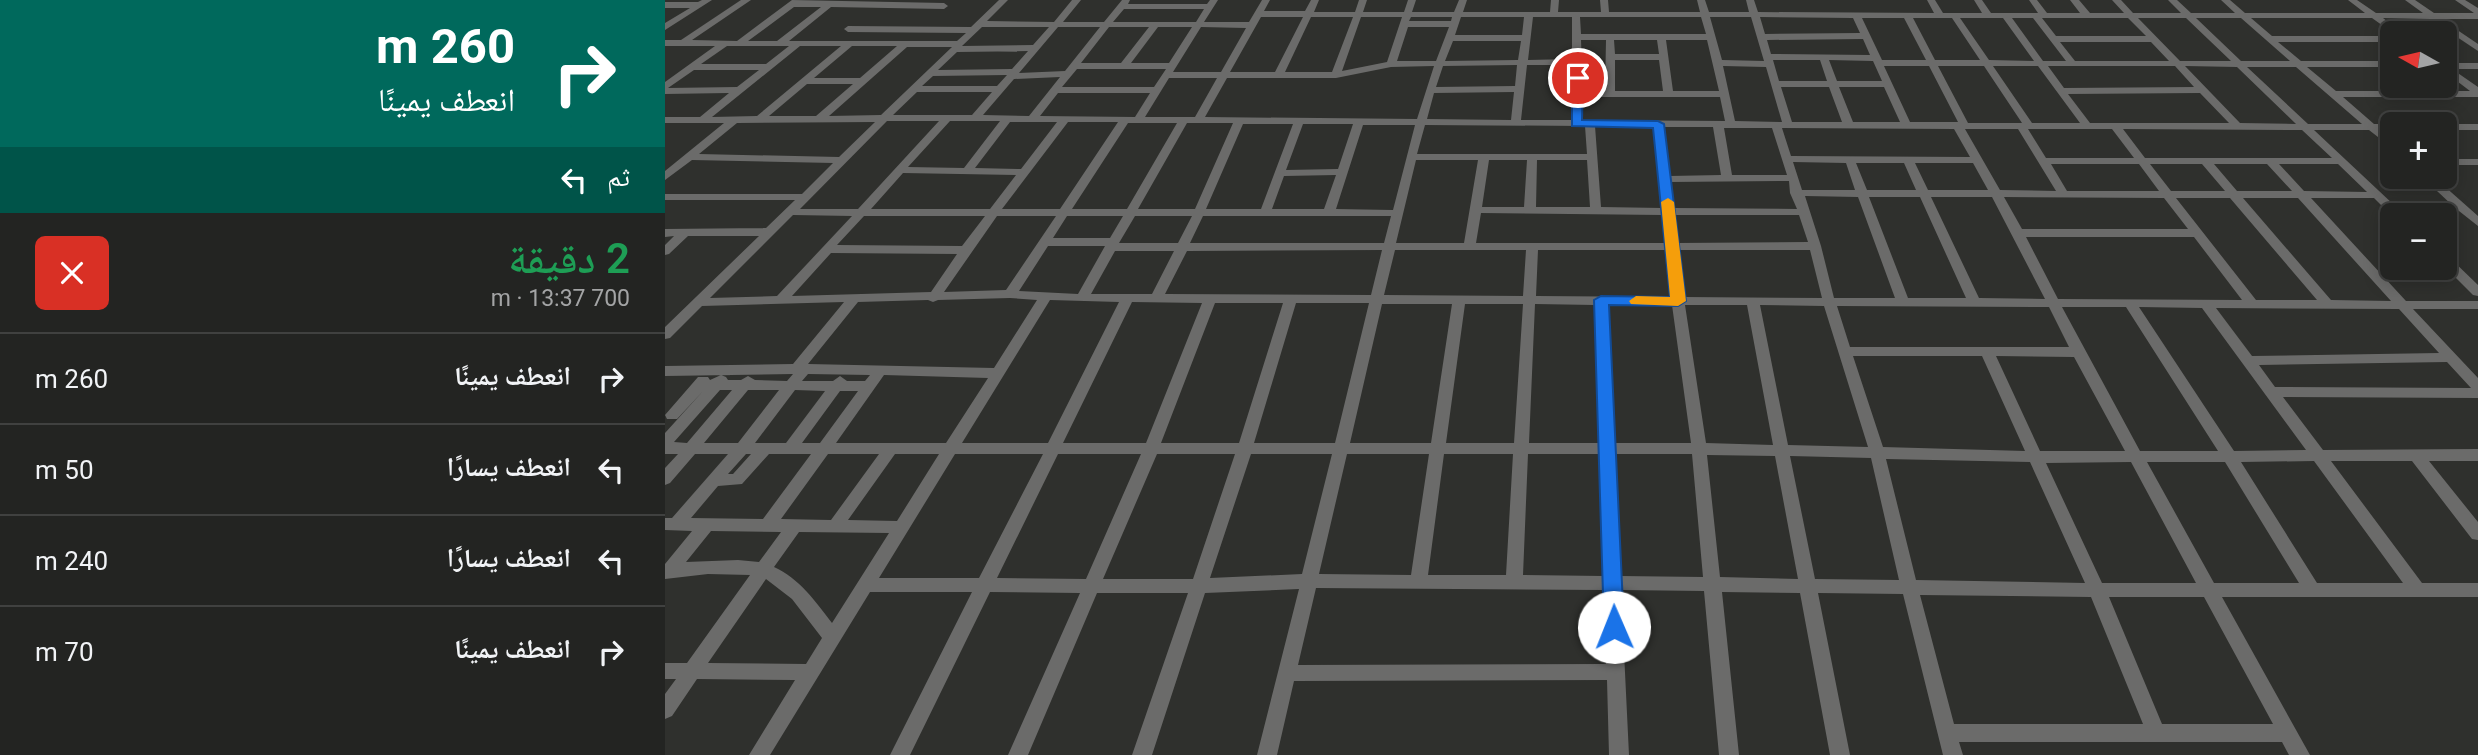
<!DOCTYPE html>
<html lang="ar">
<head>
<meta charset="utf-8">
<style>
	:root { --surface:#232422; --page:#2b2c2a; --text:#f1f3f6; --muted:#a3a4a5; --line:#404140 }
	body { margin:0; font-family:Roboto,"Noto Naskh Arabic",sans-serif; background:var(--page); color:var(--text); direction:rtl; height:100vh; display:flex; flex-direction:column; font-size:26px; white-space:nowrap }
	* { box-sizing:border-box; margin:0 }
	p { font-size:23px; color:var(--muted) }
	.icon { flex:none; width:38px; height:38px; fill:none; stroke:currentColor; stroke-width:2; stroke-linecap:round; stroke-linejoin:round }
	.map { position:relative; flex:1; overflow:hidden; direction:ltr }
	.drawer { display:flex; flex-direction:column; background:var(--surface); width:665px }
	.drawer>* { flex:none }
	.top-card { background:#00695c; color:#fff; overflow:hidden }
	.needle { width:46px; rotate:278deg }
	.controls { position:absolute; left:1715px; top:21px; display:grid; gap:14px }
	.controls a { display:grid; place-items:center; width:77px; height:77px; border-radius:10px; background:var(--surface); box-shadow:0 4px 18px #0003,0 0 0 2px var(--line); font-size:35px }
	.pin { position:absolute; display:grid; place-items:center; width:60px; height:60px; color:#fff; margin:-30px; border:4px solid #fff; border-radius:50%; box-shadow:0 2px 7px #0007 }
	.me { position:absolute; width:77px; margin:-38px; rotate:359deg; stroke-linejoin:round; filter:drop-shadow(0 0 5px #0008) }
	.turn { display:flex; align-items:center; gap:24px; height:147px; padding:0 35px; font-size:32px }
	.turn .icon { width:91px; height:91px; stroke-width:2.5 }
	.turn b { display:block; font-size:49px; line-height:60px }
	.then { display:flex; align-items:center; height:66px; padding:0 35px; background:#0003; gap:14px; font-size:26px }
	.round { display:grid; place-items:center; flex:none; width:74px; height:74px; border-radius:10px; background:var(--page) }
	.head { display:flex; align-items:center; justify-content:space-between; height:119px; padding:0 35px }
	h1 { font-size:42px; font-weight:600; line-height:52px; color:#1e9e55 }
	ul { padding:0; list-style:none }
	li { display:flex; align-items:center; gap:21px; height:91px; padding:0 35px; border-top:2px solid var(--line) }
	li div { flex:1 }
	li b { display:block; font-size:26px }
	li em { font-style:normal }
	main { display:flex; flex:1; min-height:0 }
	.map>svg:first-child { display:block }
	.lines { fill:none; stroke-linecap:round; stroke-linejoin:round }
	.minor { fill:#6b6b6a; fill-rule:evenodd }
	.route { fill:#1a73e8; stroke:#114b97; stroke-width:2 }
	.slow { fill:#f59e0b }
</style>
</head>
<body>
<main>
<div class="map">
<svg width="1813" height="755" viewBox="0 0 1813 755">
	<rect width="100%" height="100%" fill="#2f302d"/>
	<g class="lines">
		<g class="minor">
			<path d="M37 0H47L0 30V23L25 8H0V2H33Z"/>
			<path d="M76 0H86L27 40 72 41 127 0 279 3 283 6 279 9 166 7 124 41H292L301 33 183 32 179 29 183 26 306 27 334 0H343L322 21 389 22 407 0H416L398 22H439L457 0H465L463 4H542L545 0H553L539 22H584L597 0H605L599 11H640L646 0H654L649 12H690L694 0H702L698 12H739L743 0H751L747 12H789L794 0H802L798 12H885L886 0H894L893 12H936L935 0H943L944 12H1035L1032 0H1040L1044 12H1084L1081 0H1089L1093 12 1269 13 1262 0H1270L1278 13H1317L1309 0H1317L1326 13H1373L1364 0H1372L1382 13H1415L1405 0H1414L1425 13H1459L1447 0H1456L1468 13H1516L1503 0H1512L1526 13H1570L1556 0H1565L1580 13H1700L1683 0H1692L1711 13H1758L1740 0H1750L1769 13H1809L1790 0H1800L1813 8V19H1776L1813 44V51L1765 19 1718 18 1737 33H1728L1707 18H1586L1607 36H1727V42H1613L1636 61H1721L1726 64 1721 67H1642L1671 91H1805L1780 72V63H1813V69H1787L1813 87V97H1678L1709 124H1728L1727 130H1716L1727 140V148L1704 130H1649L1729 205H1787L1757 177H1769L1813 216V226L1794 211H1736L1739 215 1727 216 1709 198H1646L1741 301H1813V309H1748L1813 378V398L1618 397 1658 450 1813 449V461H1764L1813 522V540L1807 539 1747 461H1666L1757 583H1813V597H1557L1645 755H1624L1617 742H1294L1298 755H1278L1238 594 1153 593 1185 755H1165L1135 593 1057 592 1074 755H1054L1039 591 956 590 964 755H944L942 680 629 681 612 755H592L634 589 540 593 487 755H467L523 593H432L363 755H343L415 593 325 592 245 755H225L307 592H205L105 755H84L130 680 32 679 7 716 0 719V694L11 679H0V663H22L85 575 43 574 0 579V564L27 531 0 530V518H7L63 454H30L5 483 0 485V468L13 454H0V433L39 390 12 419H2L0 415 33 377H43L45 380 56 375 61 377 63 380H76L83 376 90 380 122 381 128 374 0 376V366L128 364 179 302 37 306 5 338 0 339V327L94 236H23L4 254 0 255V245L9 236 0 237V229L101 228 130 200H0V194H137L168 163 27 160 0 180V171L59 123H0V117H35L64 93 0 94V82L50 46H0V40H16ZM129 7H156L112 41H83ZM459 9H539L531 22H448ZM596 17H638L610 72H565ZM646 17H688L667 72H620ZM696 17H737L722 62 677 71ZM746 17H787L786 21H744ZM796 17H859L857 35H790ZM868 17H907V59L863 60ZM915 17H1036L1041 34H916ZM1045 17H1086L1099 61 1057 60ZM1095 17 1188 18 1195 33 1100 34ZM1197 18H1239L1261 60H1217ZM1248 18H1287L1315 60H1270ZM1295 18H1338L1369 61 1324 60ZM1347 18H1368L1401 61H1378ZM1377 18H1463L1481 36H1391ZM1473 18H1521L1566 61H1515ZM1531 18H1576L1625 61H1576ZM317 27H384L368 45 297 46ZM393 27H435L400 71 354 73ZM444 27H484L456 63H416ZM493 27H527L504 63H466ZM536 27 581 28 556 72H508ZM743 27H784L771 61H732ZM1198 39 1205 55 1106 54 1102 40ZM916 40H941L940 91H918ZM949 40H992L994 54H950ZM1001 40H1042L1054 91H1008ZM788 41H856L853 60 780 61ZM1395 42H1486L1504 61H1410ZM62 46H124L101 64H36ZM135 46H176L92 116 47 117ZM187 46H232L195 78H149ZM242 47H287L216 115 164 116ZM363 51 347 69 273 70 292 52ZM950 60H994L998 91H950ZM1108 60H1155L1162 81H1114ZM1164 60 1208 61 1217 81H1172ZM852 65 850 86 771 87 778 66ZM862 65H908L906 120H856ZM769 66 752 119 540 117 562 78H671L726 67ZM1058 66 1101 67 1117 122 1070 121ZM1219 66H1264L1293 122H1245ZM1273 66H1319L1357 123H1303ZM1328 66H1373L1415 123H1367ZM1383 66H1510L1529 87 1399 88ZM1520 66 1572 67 1631 124 1575 123ZM1582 67H1631L1697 124H1643ZM412 69H501L489 87H397ZM29 70H94L72 87 3 88ZM342 75 332 86H257L268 76ZM395 77 364 116 318 115 349 79ZM504 78H552L530 117H480ZM142 84H188L151 116H104ZM1116 87H1164L1177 122H1127ZM1174 87H1219L1235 122H1188ZM252 92H327L307 115H228ZM849 92 846 120 762 119 769 93ZM393 93H485L470 117 375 116ZM1535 93 1564 123H1425L1403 94ZM918 97H1055L1060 121 916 120ZM222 121H274L193 209H135ZM285 121H335L299 168 243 167ZM210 122 174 157 34 154 72 123ZM345 122H392L356 169 310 168ZM403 122H453L395 209H337ZM463 123H512L462 209H407ZM522 123H568L530 209H473ZM578 124H628L596 209H541ZM638 124H688L673 169 621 170ZM698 125H750L728 210 671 209ZM760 125 920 126 922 154H752ZM930 126 988 127 997 208 936 207ZM998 127H1048L1056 175 1004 176ZM1059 128H1107L1122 175H1067ZM1117 128 1289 129 1305 157 1126 156ZM1300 129H1353L1391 191 1335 190ZM1363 129H1447L1469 158H1381ZM1458 129 1637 130 1667 158H1480ZM751 160H813L799 243H731ZM824 160H862L859 207H817ZM872 160H922L925 207H871ZM1128 162 1181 163 1190 190H1137ZM1191 163H1239L1251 190H1202ZM1250 163H1308L1323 190H1263ZM1386 164H1474L1494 191H1402ZM1485 164H1537L1560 191H1506ZM1549 164H1602L1627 191H1572ZM1614 164H1673L1702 192 1639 191ZM238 173 351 175 325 209H206ZM671 175 659 209H607L619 176ZM1124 181 1125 193 1132 209 1008 208 1005 182ZM1140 196 1193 197 1230 298H1169L1156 246ZM1204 197H1255L1301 298H1243ZM1266 197H1327L1380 299 1314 298ZM1339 197 1499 198 1523 229H1357ZM1511 198H1565L1652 300H1591ZM1578 198H1633L1726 301 1666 300ZM816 213 997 215 1000 243H811ZM128 215 187 216 112 296 45 298ZM1009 215H1134L1143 242 1012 243ZM199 216H320L297 246 172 245ZM332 216H391L341 290 279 292ZM402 216H458L445 238H388ZM470 216H527L513 243H454ZM538 216H726L719 243H525ZM1361 237H1529L1577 300 1393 299ZM383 246H440L413 294 354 291ZM717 250 706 295 500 294 522 251ZM730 250H861L858 296 719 295ZM873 250H1001L1006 297 871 296ZM1013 250H1145L1157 298 1019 297ZM450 251H509L487 294H426ZM166 253 292 254 266 292 127 296ZM345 298 372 300 329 368 143 364 193 302 263 300 268 302 273 300ZM385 300 454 302 383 443H297ZM467 302 537 303 481 443H398ZM550 303H618L574 443H496ZM631 303H704L670 443H589ZM717 304H787L766 443H685ZM800 304H858L849 443H781ZM870 304 930 305 934 443H864ZM943 305H1007L1026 443H949ZM1020 305H1082L1108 445 1041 443ZM1095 305 1159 306 1203 447 1123 445ZM1172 306 1384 307 1404 347H1185ZM1397 307H1461L1553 451H1475ZM1474 307 1537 308 1641 450 1569 451ZM1551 308 1734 309 1774 353 1587 356ZM1188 356H1317L1360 451 1218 447ZM1331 356 1409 357 1460 451H1375ZM1782 362 1806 388 1610 387 1594 365ZM143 374 205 375 200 381H182L175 376 168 381H137ZM219 375 323 378 281 443H171ZM55 390H67L22 443 9 442ZM83 390H114L73 443H39ZM130 390 160 391 121 443H90ZM175 391H193L155 443H137ZM81 454H86L68 474H63ZM104 454H146L98 519 26 518 53 486 77 484ZM163 454H214L166 520 116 519ZM230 454H274L232 521 183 520ZM290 454H378L314 578H214ZM393 454H476L421 579 332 578ZM492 454H570L528 579H438ZM586 454H667L637 574 545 578ZM682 454H764L746 575 654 574ZM779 454H848L841 575H763ZM863 454H935L938 576 858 575ZM950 454H1027L1038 577 955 576ZM1042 455 1110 456 1133 579 1055 577ZM1125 456 1206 458 1234 580 1150 579ZM1221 459 1365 462 1420 583 1251 580ZM1649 461 1738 583H1652L1576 462ZM1466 462 1531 583H1437L1381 463ZM1482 462H1560L1634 583H1549ZM46 531 116 532 94 562 73 560 21 562ZM134 532 224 533 167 623C151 602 134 578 109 567ZM101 579 127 599 157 638 141 664 43 663ZM651 588 939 590 941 664 633 665ZM1255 595 1426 597 1478 724H1289ZM1444 597H1539L1608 724H1497Z"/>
			<path d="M1779 124H1813V130H1780Z"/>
			<rect x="1780" y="159" width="33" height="6"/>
			<path d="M1780 256 1784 257 1813 285V296L1808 295 1780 267Z"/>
		</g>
	</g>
	<path class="route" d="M913 75 918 78 917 120 993 121 999 124 1021 301 1013 306 944 305 959 627 956 634 949 636 942 634 939 627 929 300 936 296 1005 297 988 128 907 126V78Z"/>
	<path class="slow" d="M1003 198 1009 202 1021 301 1013 306 966 304 964 301 971 296 1005 297 996 202Z"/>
</svg>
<div class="controls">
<a><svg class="needle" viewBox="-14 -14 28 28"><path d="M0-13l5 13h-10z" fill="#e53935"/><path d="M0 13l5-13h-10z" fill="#a3a4a5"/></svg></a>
<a>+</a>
<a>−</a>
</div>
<div class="pin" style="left:913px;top:78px;background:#d93025"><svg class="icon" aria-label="arrive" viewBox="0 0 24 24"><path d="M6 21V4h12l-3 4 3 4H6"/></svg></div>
<svg class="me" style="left:949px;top:627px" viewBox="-20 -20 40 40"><circle r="19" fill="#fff"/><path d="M0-13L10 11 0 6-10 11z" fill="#1a73e8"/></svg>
</div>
<section class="drawer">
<div class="top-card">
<div class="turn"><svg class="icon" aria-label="right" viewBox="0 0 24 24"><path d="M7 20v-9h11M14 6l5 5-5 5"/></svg><div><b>260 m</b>انعطف يمينًا</div></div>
<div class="then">ثم<svg class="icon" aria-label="left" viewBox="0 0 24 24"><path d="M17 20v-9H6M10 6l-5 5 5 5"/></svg></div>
</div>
<div class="head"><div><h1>2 دقيقة</h1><p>700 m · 13:37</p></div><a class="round" style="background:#d93025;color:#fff"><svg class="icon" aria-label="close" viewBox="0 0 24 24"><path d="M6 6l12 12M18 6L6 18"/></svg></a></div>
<ul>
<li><svg class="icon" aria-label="right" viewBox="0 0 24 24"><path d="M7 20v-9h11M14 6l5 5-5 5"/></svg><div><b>انعطف يمينًا</b></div><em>260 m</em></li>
<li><svg class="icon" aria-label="left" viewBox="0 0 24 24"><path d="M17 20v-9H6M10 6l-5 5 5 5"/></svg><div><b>انعطف يسارًا</b></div><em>50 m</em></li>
<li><svg class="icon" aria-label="left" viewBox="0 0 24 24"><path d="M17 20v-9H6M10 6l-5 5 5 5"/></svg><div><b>انعطف يسارًا</b></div><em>240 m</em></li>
<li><svg class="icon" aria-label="right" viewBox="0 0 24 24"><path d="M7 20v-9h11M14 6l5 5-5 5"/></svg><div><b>انعطف يمينًا</b></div><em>70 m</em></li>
</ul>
</section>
</main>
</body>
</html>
